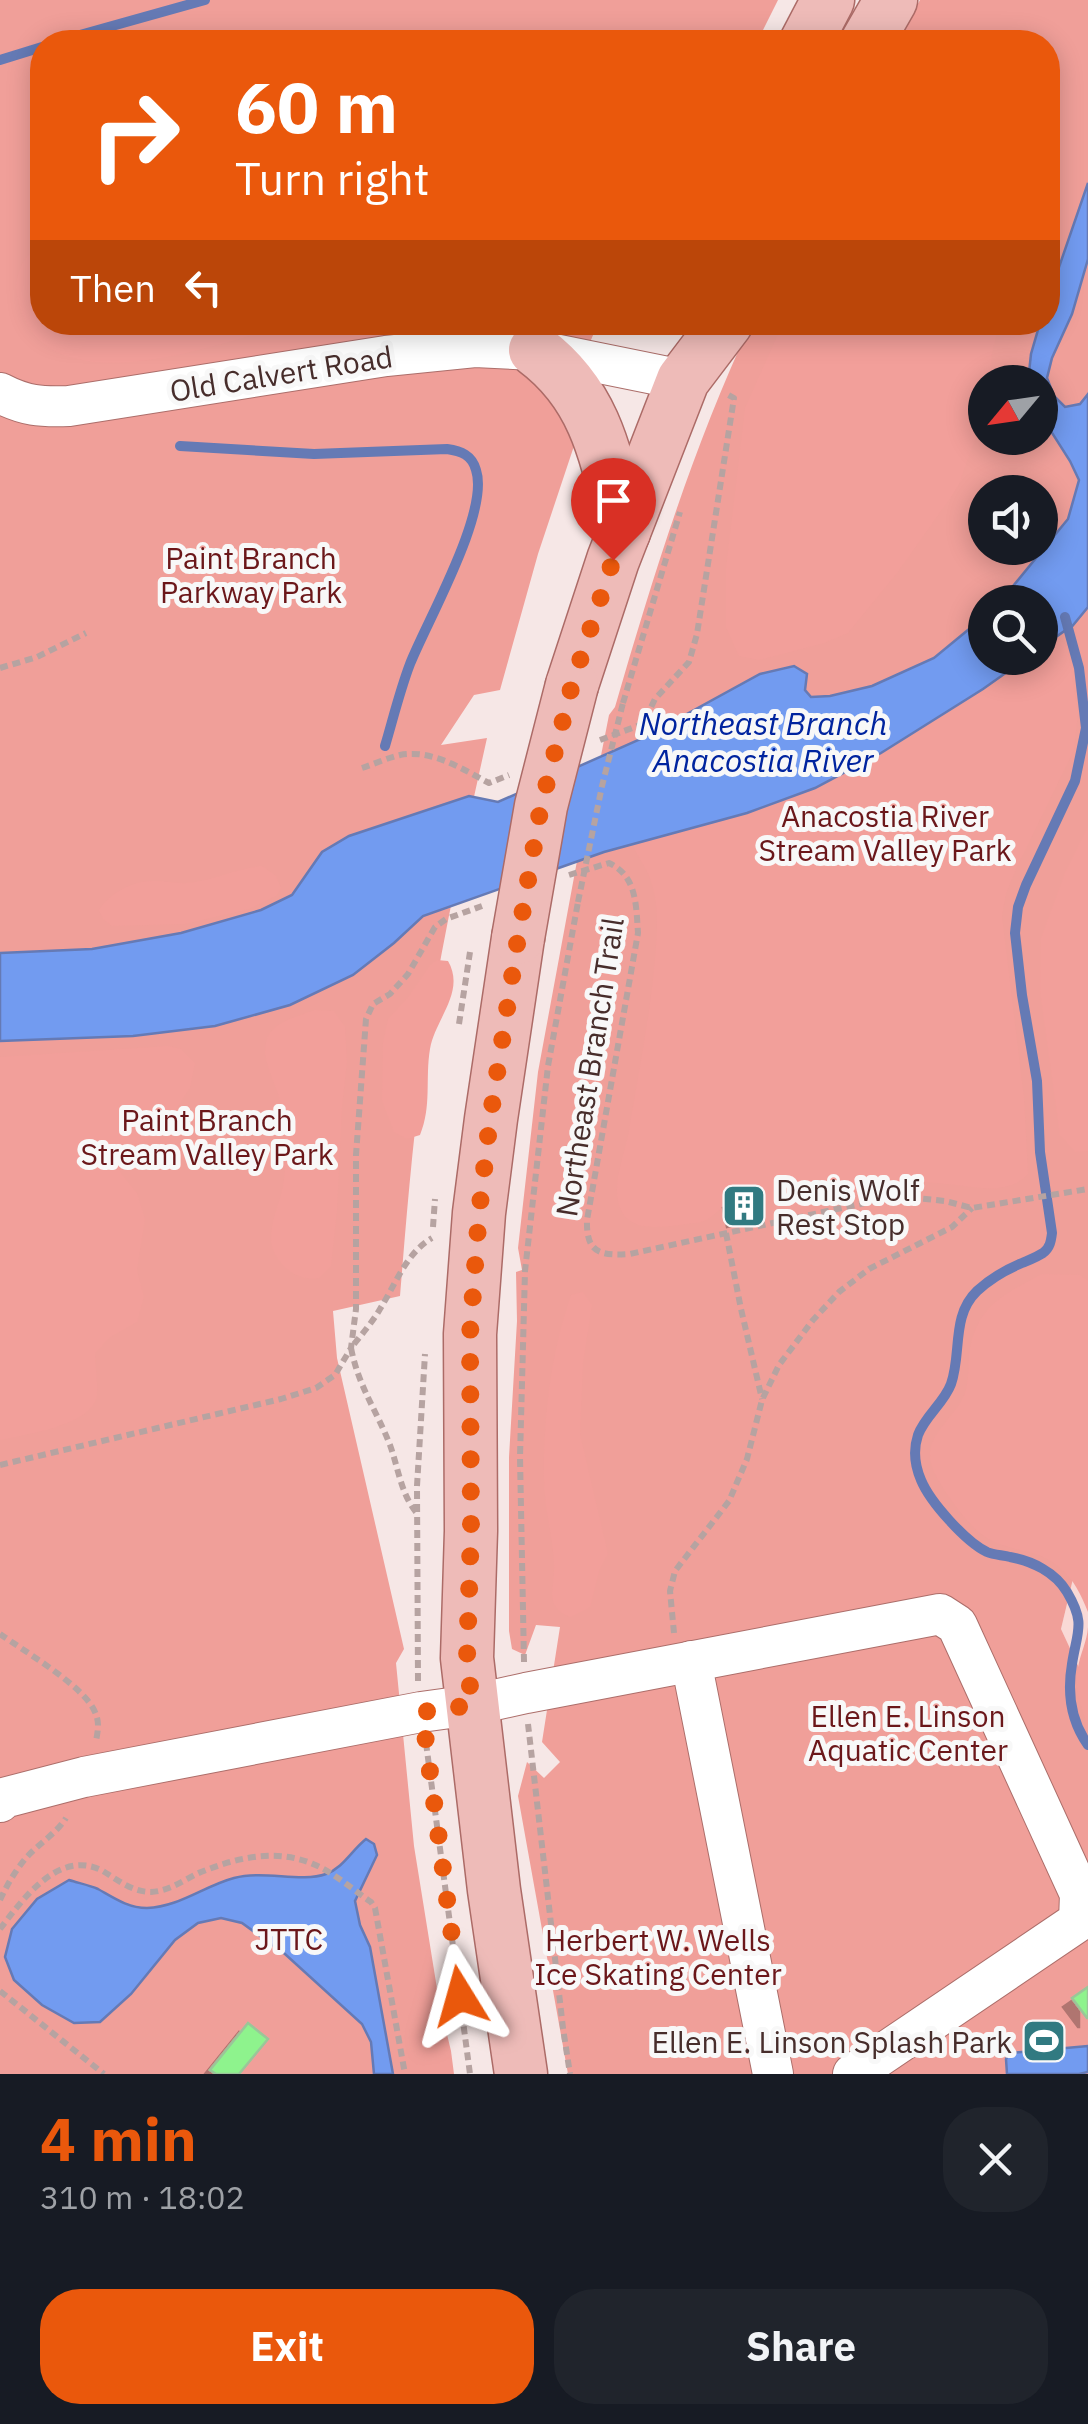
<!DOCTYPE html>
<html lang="en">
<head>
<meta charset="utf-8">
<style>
	:root { --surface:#171b24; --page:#20242c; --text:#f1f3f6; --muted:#9ea1a6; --accent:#ea580c }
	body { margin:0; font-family:"IBM Plex Sans",sans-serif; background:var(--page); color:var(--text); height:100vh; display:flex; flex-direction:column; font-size:38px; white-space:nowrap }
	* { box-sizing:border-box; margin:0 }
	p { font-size:32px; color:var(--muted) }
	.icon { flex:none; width:55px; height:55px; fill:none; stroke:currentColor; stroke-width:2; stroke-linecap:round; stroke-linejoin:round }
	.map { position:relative; height:2074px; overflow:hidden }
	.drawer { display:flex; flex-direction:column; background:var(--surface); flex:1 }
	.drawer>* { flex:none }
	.banner { position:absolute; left:30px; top:30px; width:1030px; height:305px; border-radius:40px; box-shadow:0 5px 25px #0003; background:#ea580c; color:#fff; overflow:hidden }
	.needle { width:65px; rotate:241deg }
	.tools { position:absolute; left:968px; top:365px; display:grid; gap:20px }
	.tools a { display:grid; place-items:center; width:90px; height:90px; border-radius:50%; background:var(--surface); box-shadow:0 5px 25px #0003; font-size:50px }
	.pin { position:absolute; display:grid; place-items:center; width:85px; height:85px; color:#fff; margin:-102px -42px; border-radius:50% 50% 50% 0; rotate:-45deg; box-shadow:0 0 10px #0007 }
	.pin .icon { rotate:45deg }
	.me { position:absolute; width:110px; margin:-55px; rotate:352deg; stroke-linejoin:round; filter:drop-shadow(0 0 8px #0008) }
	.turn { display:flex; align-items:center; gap:35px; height:210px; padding:0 40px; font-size:45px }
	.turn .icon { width:130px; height:130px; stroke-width:2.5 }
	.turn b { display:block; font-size:70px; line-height:85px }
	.then { display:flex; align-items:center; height:95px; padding:0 40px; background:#0003; gap:20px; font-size:38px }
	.round { display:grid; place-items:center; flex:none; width:105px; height:105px; border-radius:40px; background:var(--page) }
	.head { display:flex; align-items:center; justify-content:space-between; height:170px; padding:0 40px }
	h1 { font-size:60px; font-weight:800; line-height:75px; color:var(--accent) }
	.primary-button { display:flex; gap:20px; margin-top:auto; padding:20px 40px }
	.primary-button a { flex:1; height:115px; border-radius:40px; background:var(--accent); color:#fff; font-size:40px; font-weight:800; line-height:115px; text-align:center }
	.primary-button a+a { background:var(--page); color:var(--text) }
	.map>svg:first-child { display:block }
	.built { fill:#f9d9d6 }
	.green { fill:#f09f99; fill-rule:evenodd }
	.forest { fill:#f29f9a }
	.water { fill:#729bf0; stroke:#657ab5; stroke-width:2.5 }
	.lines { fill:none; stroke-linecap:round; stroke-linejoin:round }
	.stream { stroke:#657ab5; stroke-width:10 }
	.building { fill:#8ef38d; stroke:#9ac699; stroke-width:2.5; filter:url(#shadow) }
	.minor-casing { stroke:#ac6e6a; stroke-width:42 }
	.major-casing { stroke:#ac6b67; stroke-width:55 }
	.path { stroke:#b6a3a1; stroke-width:6; stroke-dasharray:8 5; stroke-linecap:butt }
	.minor { stroke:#fff; stroke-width:40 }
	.major { stroke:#eebbb8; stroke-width:52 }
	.major-bridge-casing { stroke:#ac6b67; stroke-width:55; stroke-linecap:butt }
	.path-bridge { stroke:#b6a3a1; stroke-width:6; stroke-dasharray:8 5; stroke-linecap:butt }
	.major-bridge { stroke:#eebbb8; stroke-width:52 }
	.route { stroke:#ea580c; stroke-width:18; stroke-dasharray:0 32.4 }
	.labels { text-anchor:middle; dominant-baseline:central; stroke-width:10; stroke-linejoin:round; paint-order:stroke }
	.street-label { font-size:30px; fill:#472d2b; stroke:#f8f8f8 }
	.park-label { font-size:30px; fill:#6b171a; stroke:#f8f8f8 }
	.poi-label { font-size:30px; fill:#472d2b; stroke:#f8f8f8; text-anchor:start }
	.water-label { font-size:32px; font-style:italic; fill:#00249f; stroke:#f8f8f8 }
</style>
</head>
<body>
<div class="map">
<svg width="1088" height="2074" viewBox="0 0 1088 2074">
	<defs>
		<filter id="shadow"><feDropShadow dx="-9" dy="9" stdDeviation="0" flood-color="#0004"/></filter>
	</defs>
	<rect width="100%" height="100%" fill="#f6e7e6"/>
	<path class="built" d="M1088 1516V1687L1061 1629Z"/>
	<g class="green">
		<path d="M0 0H778L757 42H42V322L598 323 560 415 575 443 538 554 500 690 474 695 441 745 487 738C465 837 443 937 427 1038 414 1123 407 1210 400 1296L333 1311 337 1358 404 1649 396 1663 414 1846 439 2001 451 2051 454 2074H0Z"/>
		<path d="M920 0H1088V1516L1061 1629 1088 1687V2074H568L518 1796 527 1762 544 1778 560 1762 542 1742 560 1627 536 1625 525 1655 512 1649 509 1631V1457L517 1321 516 1272 522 1270 518 1248 538 1072 577 861 581 857 609 715 615 707C653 576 693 447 751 323L1048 322V42H898ZM985 382H1040V438H985ZM985 492H1040V548H985ZM985 602H1040V658H985Z"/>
	</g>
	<g class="forest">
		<path d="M42 244V322L292 323C220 343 38 415 17 295 13 276 25 252 42 244Z"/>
		<path d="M783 323H1000L992 352 989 382H985V410L958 487 897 573 848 633 824 643 759 660 739 656 726 627V568L745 408Z"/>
		<path d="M1049 637 1059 639 1067 646 1078 714 1074 750 1017 867 1006 893 1002 916 1024 1098 1028 1174C1007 1197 973 1186 946 1184 931 1182 915 1182 899 1182 851 1180 806 1205 759 1200L752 1192 729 1198C724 1206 716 1214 708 1219 702 1223 693 1223 686 1224 663 1227 628 1234 619 1205 612 1181 625 1155 629 1130 640 1064 655 992 657 925 657 905 655 884 644 866 638 855 634 851 632 839L1018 658H1040V643Z"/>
		<path d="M1088 826V1151L1075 1152 1060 1135 1040 991 1041 938 1065 873Z"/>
		<path d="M262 866 276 876 281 888 276 896 249 909 185 924 112 926 103 919 99 910C110 893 132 881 153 881 172 881 179 886 200 881 222 877 240 868 262 866Z"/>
		<path d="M437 960 448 961C466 992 435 1019 430 1049 425 1079 432 1106 420 1135L407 1139 394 1132 382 1101 383 1043 388 1019 409 996 430 965Z"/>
		<path d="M315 1010 334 1011 345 1027 347 1062 342 1107 337 1211 331 1266 319 1278C301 1281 284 1271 275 1254 264 1235 279 1206 283 1186 285 1172 286 1155 286 1140 286 1126 282 1108 278 1094 273 1078 262 1060 266 1042 270 1022 299 1016 315 1010Z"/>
		<path d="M168 1046 181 1049 195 1063 190 1088 166 1125 146 1140 123 1149 116 1160 121 1173 137 1193 145 1219 137 1270 144 1297 137 1322 109 1338 95 1354C95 1368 100 1391 95 1402 84 1426 24 1435 0 1440V1057Z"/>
		<path d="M1042 1274 1080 1275 1088 1281V1612C1081 1595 1074 1579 1059 1567 1038 1550 1026 1553 1002 1545 977 1537 962 1515 947 1494 939 1481 929 1468 930 1452 932 1431 959 1412 965 1393 969 1381 968 1366 969 1354 976 1306 1003 1295 1042 1274Z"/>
		<path d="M583 1292 592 1305 583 1363 580 1434 608 1554 599 1571 590 1607 570 1617C543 1606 555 1589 554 1565 553 1536 544 1508 544 1479 543 1419 551 1352 571 1295Z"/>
		<path d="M1088 1627V1726C1081 1707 1074 1689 1078 1668 1080 1654 1087 1642 1088 1627Z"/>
	</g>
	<g class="water">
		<path d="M1088 183V259L1072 314 1052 358 1047 378 1054 396 1065 407 1080 404 1088 394V607L1070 629 1066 630 1040 648V602H1000L1068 519 1079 480 1070 461 1040 414V382H1028L1031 354 1040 323 1048 322V299Z"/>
		<path d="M985 616V658H1027L983 689 881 753 815 788 747 813 604 852 423 916 394 943 353 975 290 1005 215 1026 133 1036 0 1041V953L92 949 181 933 261 910 292 895 322 852 349 836 469 796 498 802 643 738 760 674 794 666 807 674 805 690 811 697 830 696 872 686 934 658Z"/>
		<path d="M366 1839 374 1844 377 1855 355 1901 360 1925 370 1947 393 2074H374L371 2042 362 2024 285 1954 242 1923 221 1918 198 1923 175 1940 131 1994 100 2022 74 2023 42 2005 14 1980 5 1957 12 1929 37 1899 69 1880C78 1883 89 1885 98 1889 114 1898 128 1908 147 1908 179 1907 204 1886 234 1878 265 1870 300 1883 326 1874 343 1868 352 1850 366 1839Z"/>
		<path d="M1088 2046V2072L1079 2074H1007L1006 2059 1010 2053Z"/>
	</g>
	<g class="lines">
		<g class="stream">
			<path d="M55 42 205 0"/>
			<path d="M0 60 42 47"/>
			<path d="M180 446 314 454 447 449C461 451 472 455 476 470 490 512 427 621 410 664 400 690 393 719 385 746"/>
			<path d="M1065 617 1079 668 1086 728 1075 781 1026 885 1018 907 1015 933 1022 995 1037 1081 1040 1152 1052 1233C1051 1241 1050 1248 1043 1253 1037 1257 1029 1260 1022 1263 1005 1270 991 1278 977 1291 951 1316 962 1353 951 1384 944 1403 925 1416 918 1435 913 1450 915 1466 921 1480 930 1502 966 1542 987 1552 994 1555 1002 1555 1010 1557 1032 1561 1055 1572 1067 1592 1086 1624 1077 1631 1072 1664 1067 1693 1071 1721 1088 1745"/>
		</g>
	</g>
	<g class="building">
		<path d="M751 1194 755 1213 736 1218 732 1199Z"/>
		<path d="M1088 1987V2018H1087L1072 1998Z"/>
		<path d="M248 2023 268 2039 239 2074H216L210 2070Z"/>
	</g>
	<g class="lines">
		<defs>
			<g id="minor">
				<path d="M0 393C25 406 40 407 69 406L386 356 475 347 535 350 683 380"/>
				<path d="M691 1661 773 2074"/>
				<path d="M0 1802 4 1798 84 1777 421 1712 472 1705 526 1693 940 1614 957 1625 1080 1894 1079 1921 853 2074"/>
			</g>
			<g id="major">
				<path d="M806 42 828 0"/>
				<path d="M867 42 891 0"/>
				<path d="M535 350C598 397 607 461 624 532"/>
				<path d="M572 685 613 560 683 380 727 322"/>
				<path d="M518 938 491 1119 479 1213 470 1334 471 1531 467 1658 494 1890 521 2074"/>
			</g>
		</defs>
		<use href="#minor" class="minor-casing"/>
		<use href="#major" class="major-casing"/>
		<g class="path">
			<path d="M0 668 37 657 86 633"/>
			<path d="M623 703 680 512"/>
			<path d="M600 740 643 724 655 699 689 662 697 634 734 398 725 393"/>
			<path d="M362 768C374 764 387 758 400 755 432 749 462 769 489 783L509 775"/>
			<path d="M569 875 609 863C637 876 636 905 638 933L587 1220C586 1253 600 1256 630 1254L897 1196 945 1201 972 1208 1088 1189"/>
			<path d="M459 1024 470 952"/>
			<path d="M433 1227 435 1199"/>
			<path d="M726 1233 741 1309 762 1399"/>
			<path d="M0 1465 281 1399 316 1388 335 1375 351 1348 356 1309V1155L366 1019 373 1004 390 994 408 974 435 927 446 919 482 906"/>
			<path d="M416 1512C401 1494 398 1467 390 1445 376 1409 359 1388 351 1348 361 1335 372 1323 380 1309 395 1285 407 1252 432 1238"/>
			<path d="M674 1633 670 1591 675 1571 729 1501 747 1459 762 1400 779 1365 813 1320 839 1292 869 1269 952 1227 972 1208"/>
			<path d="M0 1634C24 1651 82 1685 94 1710 100 1721 98 1730 96 1741"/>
			<path d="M524 1662 520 1457 525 1271 548 1066 578 902"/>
			<path d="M418 1681 417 1486 425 1354"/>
			<path d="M528 1724 563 2028 570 2074"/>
			<path d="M426 1743 470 2074"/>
			<path d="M0 1900C7 1885 15 1871 26 1858 38 1844 56 1834 66 1818"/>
			<path d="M0 1929C23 1899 59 1848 103 1871 118 1880 132 1892 151 1892 170 1891 185 1879 201 1872 236 1858 276 1848 313 1864 333 1872 352 1889 371 1902L375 1908 405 2074"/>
			<path d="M0 1991 104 2074"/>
		</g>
		<use href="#minor" class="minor"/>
		<use href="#major" class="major"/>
		<defs>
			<path id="major-bridge" d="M518 938 541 806 572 685"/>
		</defs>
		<use href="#major-bridge" class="major-bridge-casing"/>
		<path class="path-bridge" d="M578 902 602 786 623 703"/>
		<use href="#major-bridge" class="major-bridge"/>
	</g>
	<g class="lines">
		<path class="route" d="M460 1996 422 1712 472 1705 467 1658 471 1531 470 1334 479 1213 490 1119 518 938 541 806 572 685 613 560"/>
	</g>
	<defs>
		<symbol id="building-square" viewBox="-11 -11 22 22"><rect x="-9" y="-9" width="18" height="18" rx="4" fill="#317a81" stroke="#f8f8f8"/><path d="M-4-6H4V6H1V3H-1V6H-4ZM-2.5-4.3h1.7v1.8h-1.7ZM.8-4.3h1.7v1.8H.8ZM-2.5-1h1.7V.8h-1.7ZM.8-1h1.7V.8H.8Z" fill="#fff"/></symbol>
		<symbol id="stadium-square" viewBox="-11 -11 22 22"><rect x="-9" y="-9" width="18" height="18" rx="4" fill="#317a81" stroke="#f8f8f8"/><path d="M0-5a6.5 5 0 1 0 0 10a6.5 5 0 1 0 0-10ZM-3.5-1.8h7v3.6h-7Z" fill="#fff"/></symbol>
	</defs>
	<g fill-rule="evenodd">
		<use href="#building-square" x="719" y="1181" width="50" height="50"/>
		<use href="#stadium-square" x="1019" y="2016" width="50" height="50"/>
	</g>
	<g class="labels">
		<g class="street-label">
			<text transform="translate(281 373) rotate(-9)">Old Calvert Road</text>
			<text transform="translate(589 1067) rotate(-81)">Northeast Branch Trail</text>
		</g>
		<g class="park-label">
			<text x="251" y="557">Paint Branch<tspan x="251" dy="34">Parkway Park</tspan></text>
			<text x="885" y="815">Anacostia River<tspan x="885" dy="34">Stream Valley Park</tspan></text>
			<text x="207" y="1119">Paint Branch<tspan x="207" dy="34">Stream Valley Park</tspan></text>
			<text x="908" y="1715">Ellen E. Linson<tspan x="908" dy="34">Aquatic Center</tspan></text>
			<text x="289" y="1938">JTTC</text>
			<text x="658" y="1939">Herbert W. Wells<tspan x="658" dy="34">Ice Skating Center</tspan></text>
		</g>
		<g class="poi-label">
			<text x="776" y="1189">Denis Wolf<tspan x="776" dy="34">Rest Stop</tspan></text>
			<text x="1012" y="2041" text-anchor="end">Ellen E. Linson Splash Park</text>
		</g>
		<g class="water-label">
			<text x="763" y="723">Northeast Branch<tspan x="763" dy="37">Anacostia River</tspan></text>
		</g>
	</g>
</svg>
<div class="tools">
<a><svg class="needle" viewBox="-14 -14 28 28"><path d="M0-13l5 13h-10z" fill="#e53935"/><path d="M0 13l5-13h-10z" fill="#9ea1a6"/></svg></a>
<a><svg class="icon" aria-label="sound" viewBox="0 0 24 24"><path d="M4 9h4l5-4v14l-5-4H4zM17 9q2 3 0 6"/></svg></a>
<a><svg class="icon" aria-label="search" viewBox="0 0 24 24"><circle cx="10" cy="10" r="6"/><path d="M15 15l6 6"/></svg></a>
</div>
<div class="pin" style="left:613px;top:560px;background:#d93025"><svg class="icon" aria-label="arrive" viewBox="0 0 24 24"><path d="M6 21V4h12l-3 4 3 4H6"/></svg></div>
<svg class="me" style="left:460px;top:1996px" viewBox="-20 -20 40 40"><path d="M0-17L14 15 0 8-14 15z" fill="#ea580c" stroke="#fff" stroke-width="4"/></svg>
<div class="banner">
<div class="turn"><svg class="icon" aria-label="right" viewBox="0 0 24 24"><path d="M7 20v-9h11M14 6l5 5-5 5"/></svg><div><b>60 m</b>Turn right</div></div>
<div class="then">Then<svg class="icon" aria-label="left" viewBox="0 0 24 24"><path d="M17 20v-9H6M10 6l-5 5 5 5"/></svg></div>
</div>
</div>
<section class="drawer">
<div class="head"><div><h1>4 min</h1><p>310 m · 18:02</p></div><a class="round"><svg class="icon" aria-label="close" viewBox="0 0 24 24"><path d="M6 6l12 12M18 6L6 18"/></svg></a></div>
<div class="primary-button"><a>Exit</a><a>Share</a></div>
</section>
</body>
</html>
